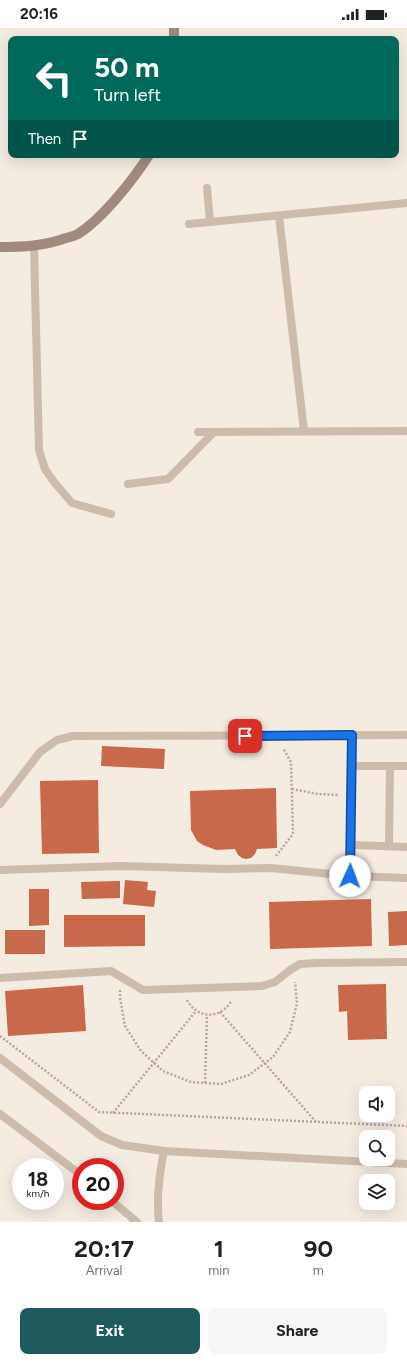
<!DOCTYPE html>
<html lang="en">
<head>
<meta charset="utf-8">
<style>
	:root { --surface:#fff; --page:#f6f6f6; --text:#202124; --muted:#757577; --accent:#1f5a5e }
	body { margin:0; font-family:Figtree,sans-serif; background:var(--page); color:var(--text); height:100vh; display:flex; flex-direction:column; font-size:15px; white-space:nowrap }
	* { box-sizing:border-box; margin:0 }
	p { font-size:13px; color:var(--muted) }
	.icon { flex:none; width:22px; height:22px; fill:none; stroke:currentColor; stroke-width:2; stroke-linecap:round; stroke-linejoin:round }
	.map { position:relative; height:1194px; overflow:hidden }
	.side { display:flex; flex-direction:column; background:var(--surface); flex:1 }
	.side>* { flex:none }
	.banner { position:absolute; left:8px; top:8px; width:391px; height:122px; border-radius:8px; box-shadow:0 4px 16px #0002; background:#00695c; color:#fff; overflow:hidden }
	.tools { position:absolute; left:359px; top:1058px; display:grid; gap:8px }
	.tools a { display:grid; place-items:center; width:36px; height:36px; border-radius:8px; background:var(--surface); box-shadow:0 4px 16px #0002; font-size:20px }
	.speed { position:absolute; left:12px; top:1130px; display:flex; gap:8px; font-size:20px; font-weight:700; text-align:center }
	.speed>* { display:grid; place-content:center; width:52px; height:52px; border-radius:50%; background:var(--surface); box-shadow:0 4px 16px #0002; line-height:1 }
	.speed small { font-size:10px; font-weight:400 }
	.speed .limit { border:6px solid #d22; background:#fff; color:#111 }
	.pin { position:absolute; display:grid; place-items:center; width:34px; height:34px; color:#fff; margin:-17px; border-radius:8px; box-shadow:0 2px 6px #0006 }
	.me { position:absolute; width:44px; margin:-22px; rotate:2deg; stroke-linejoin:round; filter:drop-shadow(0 0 3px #0008) }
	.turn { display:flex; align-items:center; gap:14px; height:84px; padding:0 20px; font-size:18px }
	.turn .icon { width:52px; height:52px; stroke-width:2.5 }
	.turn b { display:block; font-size:28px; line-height:34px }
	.then { display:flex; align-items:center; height:38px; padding:0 20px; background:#0003; gap:8px; font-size:15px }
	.eta { display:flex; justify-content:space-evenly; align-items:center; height:68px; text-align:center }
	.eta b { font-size:24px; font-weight:700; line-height:28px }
	.action { display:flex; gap:8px; margin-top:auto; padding:8px 20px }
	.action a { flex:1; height:46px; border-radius:8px; background:var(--accent); color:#fff; font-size:16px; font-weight:700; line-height:46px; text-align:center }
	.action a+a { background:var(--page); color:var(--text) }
	.status { display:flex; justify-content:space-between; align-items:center; height:28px; padding:0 20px; background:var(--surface); direction:ltr }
	.status svg { height:11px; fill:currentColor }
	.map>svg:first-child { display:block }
	.building { fill:#c8694b }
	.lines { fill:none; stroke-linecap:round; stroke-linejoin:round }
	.path { stroke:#b9a596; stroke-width:2.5; stroke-dasharray:2 2; stroke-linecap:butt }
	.lane { stroke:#cdbbac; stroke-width:8 }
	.secondary { stroke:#a18a7d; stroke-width:10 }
	.route-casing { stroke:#114b97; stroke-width:10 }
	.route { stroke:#1a73e8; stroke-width:7 }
</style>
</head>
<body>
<div class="status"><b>20:16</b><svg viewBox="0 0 49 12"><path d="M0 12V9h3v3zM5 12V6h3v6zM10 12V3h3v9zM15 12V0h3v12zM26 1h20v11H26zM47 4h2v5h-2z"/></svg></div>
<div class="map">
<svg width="407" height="1194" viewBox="0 0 407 1194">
	<rect width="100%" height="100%" fill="#f4ebe1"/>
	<g class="building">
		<path d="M102 718 165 721 164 741 101 738Z"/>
		<path d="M98 752 99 825 42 826 40 753Z"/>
		<path d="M276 760 277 820 257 821 255 826 251 830 246 831 242 830 238 827 235 821 216 822 203 817 197 813 191 802 190 763Z"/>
		<path d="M125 852 148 854 147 862 156 863 154 879 123 876Z"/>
		<path d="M120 853V870L82 871 81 854Z"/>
		<path d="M29 861H49V897L29 898Z"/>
		<path d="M371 871 372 918 270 921 269 874Z"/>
		<path d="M407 883V917L389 918 388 884Z"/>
		<path d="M64 887H145V918L64 919Z"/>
		<rect x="5" y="902" width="40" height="24"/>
		<path d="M386 956 387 1011 348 1012 347 983 339 984 338 957Z"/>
		<path d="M83 957 86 1003 8 1008 5 963Z"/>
	</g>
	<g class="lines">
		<g class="path">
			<path d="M292 761 318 766 339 767"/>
			<path d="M276 828 293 806 291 734 283 720"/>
			<path d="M120 962V970L125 998 141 1023 163 1043 191 1054 221 1056 249 1047 273 1029 290 1004 297 975 295 954"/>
			<path d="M187 972C198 992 221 991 232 972"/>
			<path d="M220 984 316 1094"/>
			<path d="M0 1008 99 1084 407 1098"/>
			<path d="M205 1055 207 987"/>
			<path d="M113 1085 196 983"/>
		</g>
		<g class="lane">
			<path d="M207 160 210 194"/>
			<path d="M279 188 304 403"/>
			<path d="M189 196 407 175"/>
			<path d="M34 218 39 422 45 441 54 454 72 475 111 486"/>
			<path d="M198 404 407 403"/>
			<path d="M128 456 168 451 214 404"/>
			<path d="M351 738H407"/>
			<path d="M0 776 40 724 57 712 73 708 407 707"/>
			<path d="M352 817 407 819"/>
			<path d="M389 818 390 738"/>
			<path d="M0 842 120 838 224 841 271 840 350 848 407 850"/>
			<path d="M350 848 352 707"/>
			<path d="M0 950 111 943 143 962 262 958 275 954 290 942 300 936 317 935 407 934"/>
			<path d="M0 1030 101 1108 122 1117 164 1123 407 1136"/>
			<path d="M0 1086 81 1147"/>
			<path d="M112 1173 137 1194"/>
			<path d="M159 1194C156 1170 159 1147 164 1123"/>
		</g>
		<g class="secondary">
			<path d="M174 0V11"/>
			<path d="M0 219C23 219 44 218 66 210 70 209 74 208 78 206 103 190 133 152 149 127"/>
		</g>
	</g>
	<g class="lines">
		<defs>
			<path id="route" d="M245 708 352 707 350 848"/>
		</defs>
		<use href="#route" class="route-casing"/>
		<use href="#route" class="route"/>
	</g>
</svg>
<div class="tools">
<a><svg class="icon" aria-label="sound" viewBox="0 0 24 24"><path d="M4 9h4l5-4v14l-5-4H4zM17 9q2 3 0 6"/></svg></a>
<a><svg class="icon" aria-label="search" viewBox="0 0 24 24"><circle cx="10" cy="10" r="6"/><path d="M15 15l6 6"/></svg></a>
<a><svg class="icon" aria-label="layers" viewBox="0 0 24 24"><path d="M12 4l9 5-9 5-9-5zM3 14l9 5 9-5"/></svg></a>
</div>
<div class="speed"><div>18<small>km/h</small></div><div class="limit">20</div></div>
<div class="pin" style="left:245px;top:708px;background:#d93025"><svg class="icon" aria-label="arrive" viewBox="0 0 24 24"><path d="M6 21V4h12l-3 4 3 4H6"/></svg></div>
<svg class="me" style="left:350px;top:848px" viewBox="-20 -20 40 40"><circle r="19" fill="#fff"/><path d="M0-13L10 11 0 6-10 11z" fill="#1a73e8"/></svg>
<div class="banner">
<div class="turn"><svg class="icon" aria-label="left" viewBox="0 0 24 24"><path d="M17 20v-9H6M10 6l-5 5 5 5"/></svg><div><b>50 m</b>Turn left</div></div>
<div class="then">Then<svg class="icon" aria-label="arrive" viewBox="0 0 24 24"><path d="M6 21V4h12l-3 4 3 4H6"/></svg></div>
</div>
</div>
<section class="side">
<div class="eta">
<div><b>20:17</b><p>Arrival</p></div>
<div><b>1</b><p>min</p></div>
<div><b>90</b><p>m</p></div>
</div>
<div class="action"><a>Exit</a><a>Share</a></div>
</section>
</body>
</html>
